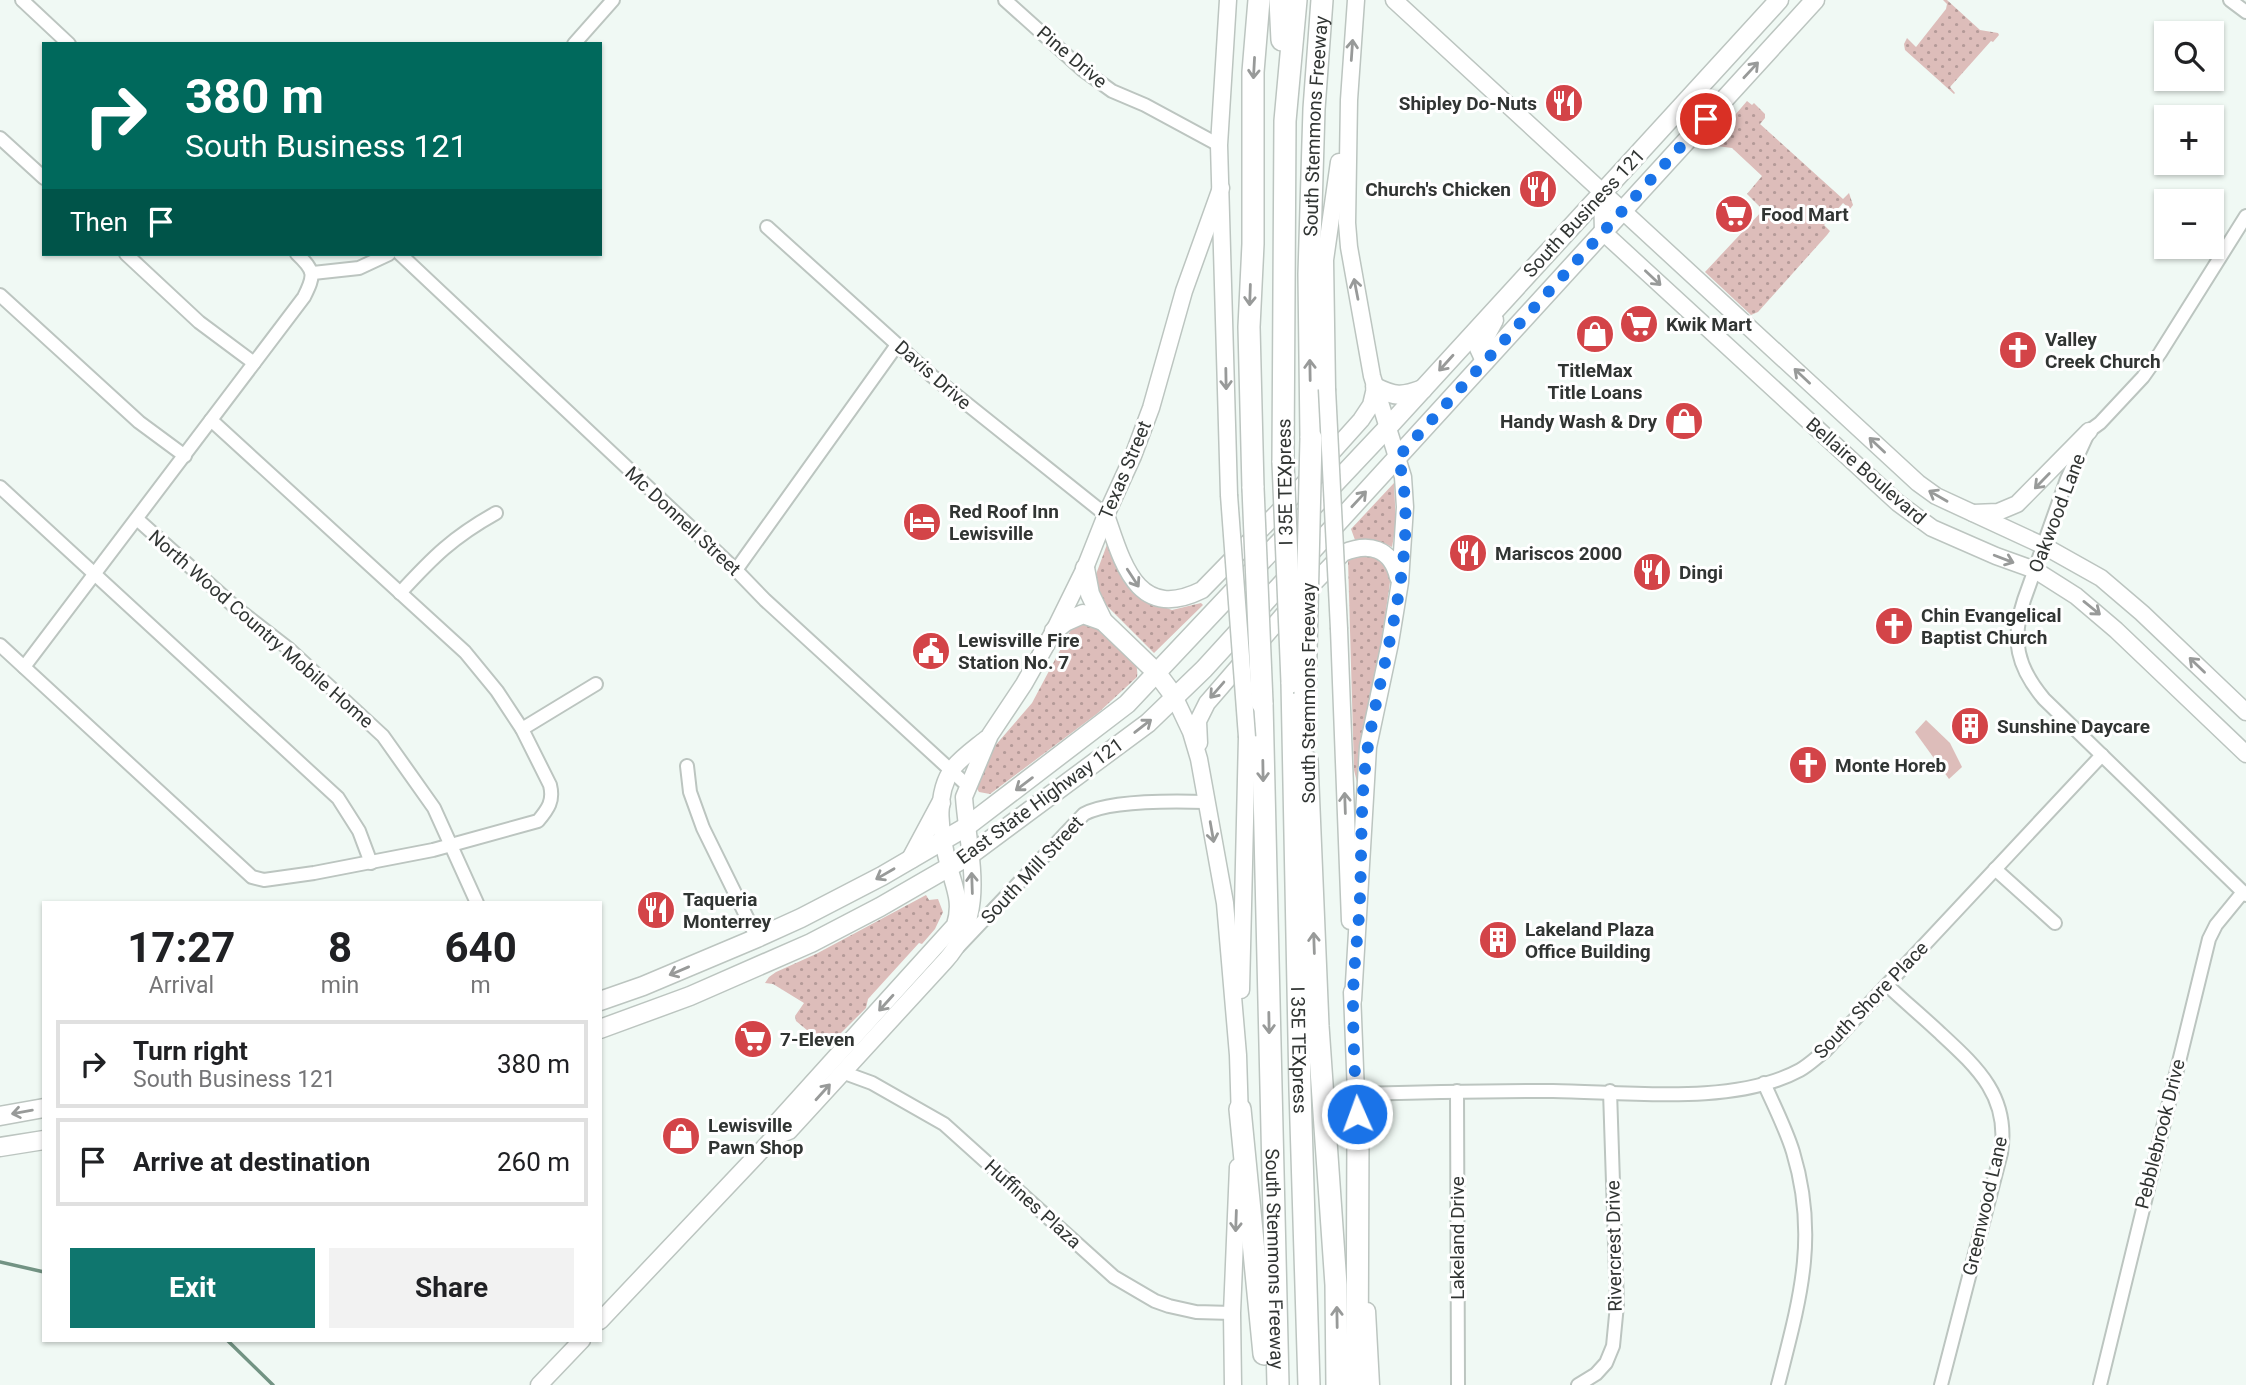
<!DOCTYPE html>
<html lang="en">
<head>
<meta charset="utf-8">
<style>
	:root { --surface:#fff; --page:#f2f2f2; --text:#202124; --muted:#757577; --line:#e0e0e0; --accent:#0f766e }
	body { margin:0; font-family:Roboto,sans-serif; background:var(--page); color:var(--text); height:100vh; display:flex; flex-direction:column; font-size:26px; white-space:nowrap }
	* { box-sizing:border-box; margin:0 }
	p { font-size:23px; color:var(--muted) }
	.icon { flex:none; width:38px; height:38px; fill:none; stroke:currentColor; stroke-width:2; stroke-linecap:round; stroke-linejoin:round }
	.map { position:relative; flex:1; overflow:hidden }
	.sheet { position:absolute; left:42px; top:901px; width:560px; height:441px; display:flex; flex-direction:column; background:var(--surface); border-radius:0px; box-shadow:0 2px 5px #0004 }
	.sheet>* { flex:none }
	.banner { position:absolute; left:42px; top:42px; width:560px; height:214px; border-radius:0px; box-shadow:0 2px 5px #0004; background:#00695c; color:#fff; overflow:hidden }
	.tools { position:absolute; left:2154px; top:21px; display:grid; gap:14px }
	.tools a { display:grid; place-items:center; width:70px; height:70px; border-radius:0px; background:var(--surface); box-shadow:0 2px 5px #0004; font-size:35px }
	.pin { position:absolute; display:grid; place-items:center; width:60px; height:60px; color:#fff; margin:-30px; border:4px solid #fff; border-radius:50%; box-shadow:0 2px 7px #0007 }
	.me { position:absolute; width:77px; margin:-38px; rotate:358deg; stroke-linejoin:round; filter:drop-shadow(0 0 5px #0008) }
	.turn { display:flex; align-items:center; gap:24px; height:147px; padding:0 28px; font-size:32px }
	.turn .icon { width:91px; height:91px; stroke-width:2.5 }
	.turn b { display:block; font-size:49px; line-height:60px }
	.then { display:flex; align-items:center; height:66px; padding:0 28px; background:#0003; gap:14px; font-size:26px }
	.eta { display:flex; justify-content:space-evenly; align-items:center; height:119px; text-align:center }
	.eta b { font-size:42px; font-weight:700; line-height:49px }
	.action { display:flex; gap:14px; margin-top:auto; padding:14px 28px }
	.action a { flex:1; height:80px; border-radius:0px; background:var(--accent); color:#fff; font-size:28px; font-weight:700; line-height:80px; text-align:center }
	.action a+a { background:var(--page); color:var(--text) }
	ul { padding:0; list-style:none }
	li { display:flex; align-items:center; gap:21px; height:88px; margin:0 14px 10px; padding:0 14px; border:4px solid var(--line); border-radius:0px }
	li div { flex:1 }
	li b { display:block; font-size:26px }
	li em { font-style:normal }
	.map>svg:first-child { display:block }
	.grass { fill:url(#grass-dots) }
	.park { fill:#ddbdba }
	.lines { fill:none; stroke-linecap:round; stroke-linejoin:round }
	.stream { stroke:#729383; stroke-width:3.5 }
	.street-casing { stroke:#bcc5c0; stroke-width:16 }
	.secondary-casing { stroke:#bcc5c0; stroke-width:19 }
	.primary-casing { stroke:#bcc5c0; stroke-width:21 }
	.highway-casing { stroke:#bcc5c0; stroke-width:24 }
	.street { stroke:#fff; stroke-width:12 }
	.secondary { stroke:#fff; stroke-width:16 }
	.primary { stroke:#fff; stroke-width:18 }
	.highway { stroke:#fff; stroke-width:21 }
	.secondary-bridge-casing { stroke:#bcc5c0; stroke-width:19; stroke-linecap:butt }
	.highway-bridge-casing { stroke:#bcc5c0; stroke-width:24; stroke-linecap:butt }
	.secondary-bridge { stroke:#fff; stroke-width:16 }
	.highway-bridge { stroke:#fff; stroke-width:21 }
	.oneway { stroke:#989a99 }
	.route { stroke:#1a73e8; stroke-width:12; stroke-dasharray:0 21.6 }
	.labels { text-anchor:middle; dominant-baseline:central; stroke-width:6; stroke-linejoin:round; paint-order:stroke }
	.street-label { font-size:19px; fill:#313533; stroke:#fff }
	.poi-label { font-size:19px; font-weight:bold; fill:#313533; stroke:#fff; text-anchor:start }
</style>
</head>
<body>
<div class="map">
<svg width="2246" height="1385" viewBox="0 0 2246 1385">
	<defs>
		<pattern id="grass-dots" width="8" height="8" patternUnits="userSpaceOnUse" patternTransform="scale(1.75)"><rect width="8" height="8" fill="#ddbdba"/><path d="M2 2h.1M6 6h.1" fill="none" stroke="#b49a98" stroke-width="1.8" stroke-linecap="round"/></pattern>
	</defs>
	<rect width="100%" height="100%" fill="#f0f9f4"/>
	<g class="grass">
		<path d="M1943 0H1947L1980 30 1998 33 1999 35 1993 42 1991 41 1950 87 1955 93 1954 94 1905 50 1904 44 1907 38 1916 47 1946 9 1947 4Z"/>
		<path d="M1747 101 1752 105 1754 103 1765 114V118L1760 124 1843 199 1849 193 1853 205 1850 209 1843 203 1824 225 1830 231 1827 235 1758 312 1751 315 1705 272 1763 210 1747 194 1762 176 1732 148 1717 146 1712 142Z"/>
		<path d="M1394 483 1396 525 1392 547C1379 540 1369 538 1355 540L1351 529Z"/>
		<path d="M1109 539 1147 601 1172 610 1201 603 1203 605 1154 653 1102 601 1095 577Z"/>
		<path d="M1361 553 1377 554 1392 568 1378 666 1359 751 1357 782 1354 770 1348 560Z"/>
		<path d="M1091 620C1108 634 1141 652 1137 677L1098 713 990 794 979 792 975 785 987 755 1032 703 1075 622Z"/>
		<path d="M926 895 929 900 938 899 943 912 935 929 922 944 919 943 868 999 866 1008 831 1043 825 1045 796 1021 795 1016 804 1003 773 984 765 983 769 977 776 972 816 954Z"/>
	</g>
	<path class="park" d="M1926 720 1950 743 1962 767 1949 779 1915 732Z"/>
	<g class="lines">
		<g class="stream">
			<path d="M0 1262 44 1272"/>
			<path d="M227 1340 273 1385"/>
		</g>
		<defs>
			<g id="street">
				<path d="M22 0 69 44"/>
				<path d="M1005 0 1083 70 1112 91 1145 105 1219 145"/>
				<path d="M2230 0 2246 12"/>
				<path d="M574 44 613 0"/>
				<path d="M0 138 44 178"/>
				<path d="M2246 216 2160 353 2143 377 2100 423 2089 431 2067 479 2024 600C2011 640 2017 667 2044 699L2246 895"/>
				<path d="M767 227 932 376 1106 515"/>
				<path d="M126 254 199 322 254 363"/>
				<path d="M400 254 736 570 765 600 968 786"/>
				<path d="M313 273 359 268 389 254"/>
				<path d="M0 295 139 422 185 456"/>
				<path d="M0 487 338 798 359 831 371 863"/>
				<path d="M137 519 235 607 289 649 383 736 434 808 477 903"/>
				<path d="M736 570 897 345"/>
				<path d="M400 593C433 557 453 537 496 513"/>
				<path d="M0 645 252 877 264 880 314 873 433 850 538 821C548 809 554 801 550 785L522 729 497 691 465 652 211 420"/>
				<path d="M24 667 304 297C315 275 315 271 297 254"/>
				<path d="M522 729 596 684"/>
				<path d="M687 766 690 792 703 828 757 938"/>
				<path d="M1995 869 2055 923"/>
				<path d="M958 947 1084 814C1110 800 1176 801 1207 802"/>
				<path d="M1888 986C1905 1002 1923 1017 1940 1033 1978 1068 2010 1097 2001 1153L1941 1385"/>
				<path d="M842 1072 872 1083 944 1124 1114 1277 1155 1301 1169 1306 1196 1312 1232 1313"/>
				<path d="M1764 1083C1774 1106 1786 1129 1793 1152 1819 1238 1799 1302 1778 1385"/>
				<path d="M1457 1091 1458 1385"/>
				<path d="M1356 1094C1422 1092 1487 1091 1553 1091 1627 1092 1734 1106 1800 1070 1809 1065 1817 1057 1825 1051L2102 755"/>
				<path d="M1578 1385 1596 1374 1606 1363 1613 1346 1617 1305 1610 1091"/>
				<path d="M2100 1385 2209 939 2216 925 2243 892"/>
			</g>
			<g id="secondary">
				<path d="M1228 0 1219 145 1229 495"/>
				<path d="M1394 0 1918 483 1936 496 2044 546 2101 578 2142 613 2246 712"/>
				<path d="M1602 193 1603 232 1898 503 1932 528 1996 556 2035 570 2076 596 2116 630 2246 754"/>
				<path d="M1327 389 1325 260 1339 162"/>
				<path d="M1973 513 1998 512 2017 504 2089 431"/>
				<path d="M1106 515C1123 564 1137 622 1202 590L1282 508 1361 420 1371 405 1375 388"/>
				<path d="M1339 629 1350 921"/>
				<path d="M1174 696 1191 732 1199 759 1225 903 1238 1055 1240 1120"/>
				<path d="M1199 743 1198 721 1207 703 1284 614 1343 553C1369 542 1391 548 1398 577"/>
				<path d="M1241 990 1247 737"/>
				<path d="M1352 992 1358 1145"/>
				<path d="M1353 1000 1368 747 1390 643 1400 582 1405 507 1403 477 1372 376 1349 247 1347 223 1349 100 1356 0"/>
				<path d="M774 1137 776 1123 955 925C962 903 955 889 949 867 941 836 933 796 953 768 962 757 975 748 986 739"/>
				<path d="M1367 1311 1371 1385"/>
				<path d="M600 1321 774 1137 789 1131 945 961C989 913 968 855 964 797L990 735 1024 684 1054 631 1085 568 1106 515 1133 456 1151 408 1184 291 1221 188"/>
				<path d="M539 1385 582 1340"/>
				<path d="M1233 1385 1232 1313 1238 1167"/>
			</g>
			<g id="primary">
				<path d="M1485 361 1479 348 1494 320"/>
				<path d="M1375 387C1395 397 1402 397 1423 389"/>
				<path d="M1085 568 1090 594 1103 621 1156 672 1174 696"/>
				<path d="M1054 631 1065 622 1083 614 1103 621"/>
				<path d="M911 859 941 803"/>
				<path d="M600 1001 643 986 757 938 801 918 882 876 966 827 1127 704 1389 426 1779 0"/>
				<path d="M600 1029 690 996 811 943 880 907 970 855 1148 723 1204 669 1815 0"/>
				<path d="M0 1116 44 1108"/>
				<path d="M0 1147 44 1140"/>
			</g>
			<g id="highway">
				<path d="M1280 0 1282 40"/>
				<path id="s1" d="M1311 438 1309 274 1314 109 1322 0"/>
				<path d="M1283 462 1285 121 1296 0"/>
				<path d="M1253 488 1249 327 1253 244V72L1259 0"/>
				<path id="s2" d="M1292 682 1300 1089 1309 1385"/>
				<path id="s3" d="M1262 703 1278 1385"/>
				<path d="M1307 761 1318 1026 1336 1285 1337 1385"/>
				<path d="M1240 1109 1264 1354"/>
				<path d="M1357 1385 1358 1134"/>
			</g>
		</defs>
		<use href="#street" class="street-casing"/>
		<use href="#secondary" class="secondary-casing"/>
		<use href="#primary" class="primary-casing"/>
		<use href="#highway" class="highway-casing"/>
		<use href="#street" class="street"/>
		<use href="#secondary" class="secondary"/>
		<use href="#primary" class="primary"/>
		<use href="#highway" class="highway"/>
		<defs>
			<g id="secondary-bridge">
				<path d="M1327 389 1339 629"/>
				<path d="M1229 495 1247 737"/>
			</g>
			<g id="highway-bridge">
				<path d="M1283 462 1292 682"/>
				<path d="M1253 488 1262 703"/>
				<path d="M1305 694 1311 438"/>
			</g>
		</defs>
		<use href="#secondary-bridge" class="secondary-bridge-casing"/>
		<use href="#highway-bridge" class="highway-bridge-casing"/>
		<use href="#secondary-bridge" class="secondary-bridge"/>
		<use href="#highway-bridge" class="highway-bridge"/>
	</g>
	<defs><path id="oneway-shaft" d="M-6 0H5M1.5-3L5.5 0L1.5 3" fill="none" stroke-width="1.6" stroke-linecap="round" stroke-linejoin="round" transform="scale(1.75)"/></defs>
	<g class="oneway">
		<use href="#oneway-shaft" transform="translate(1352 50) rotate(-86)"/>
		<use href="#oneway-shaft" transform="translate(1254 68) rotate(93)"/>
		<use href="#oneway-shaft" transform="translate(1751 70) rotate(-47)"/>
		<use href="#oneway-shaft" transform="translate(1653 278) rotate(43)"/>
		<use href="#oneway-shaft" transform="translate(1356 289) rotate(-101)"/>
		<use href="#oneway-shaft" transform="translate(1250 295) rotate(92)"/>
		<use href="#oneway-shaft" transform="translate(1446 363) rotate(132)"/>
		<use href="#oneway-shaft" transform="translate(1310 370) rotate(-91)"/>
		<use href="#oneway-shaft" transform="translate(1802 376) rotate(-137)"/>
		<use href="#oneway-shaft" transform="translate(1226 379) rotate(89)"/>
		<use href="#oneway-shaft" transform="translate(1877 445) rotate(-137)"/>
		<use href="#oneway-shaft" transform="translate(2042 481) rotate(134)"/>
		<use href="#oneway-shaft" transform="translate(1938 496) rotate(-150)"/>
		<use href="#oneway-shaft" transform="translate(1359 499) rotate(-47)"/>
		<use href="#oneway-shaft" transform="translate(2004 559) rotate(21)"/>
		<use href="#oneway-shaft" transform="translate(1133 578) rotate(57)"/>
		<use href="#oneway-shaft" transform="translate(2092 608) rotate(39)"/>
		<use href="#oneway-shaft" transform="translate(2197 665) rotate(-136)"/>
		<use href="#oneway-shaft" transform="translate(1217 690) rotate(131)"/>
		<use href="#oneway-shaft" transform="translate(1143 726) rotate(-38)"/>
		<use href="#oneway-shaft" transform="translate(1263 771) rotate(89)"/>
		<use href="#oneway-shaft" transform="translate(1024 784) rotate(143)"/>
		<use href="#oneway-shaft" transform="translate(1345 803) rotate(-92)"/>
		<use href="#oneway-shaft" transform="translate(1212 832) rotate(80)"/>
		<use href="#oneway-shaft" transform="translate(885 874) rotate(150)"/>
		<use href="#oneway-shaft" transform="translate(972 883) rotate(-92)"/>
		<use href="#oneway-shaft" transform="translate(1314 943) rotate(-92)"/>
		<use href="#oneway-shaft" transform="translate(679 971) rotate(157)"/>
		<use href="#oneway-shaft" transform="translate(886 1003) rotate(132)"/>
		<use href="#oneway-shaft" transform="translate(1269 1023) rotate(89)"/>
		<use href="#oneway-shaft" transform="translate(823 1092) rotate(-48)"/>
		<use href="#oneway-shaft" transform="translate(22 1112) rotate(170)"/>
		<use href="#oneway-shaft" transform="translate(1236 1221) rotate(92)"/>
		<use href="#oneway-shaft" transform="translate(1337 1317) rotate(-91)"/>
	</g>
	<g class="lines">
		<path class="route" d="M1357 1114C1355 1077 1353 1039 1353 1002 1353 966 1359 931 1360 896 1362 847 1360 795 1368 746 1382 658 1422 546 1398 457L1706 119"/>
	</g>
	<defs>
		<symbol id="restaurant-disc" viewBox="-11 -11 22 22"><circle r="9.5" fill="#d34448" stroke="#fff"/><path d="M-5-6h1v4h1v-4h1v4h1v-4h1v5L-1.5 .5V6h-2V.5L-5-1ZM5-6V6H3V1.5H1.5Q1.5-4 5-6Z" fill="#fff"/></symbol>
		<symbol id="supermarket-disc" viewBox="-11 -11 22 22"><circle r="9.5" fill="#d34448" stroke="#fff"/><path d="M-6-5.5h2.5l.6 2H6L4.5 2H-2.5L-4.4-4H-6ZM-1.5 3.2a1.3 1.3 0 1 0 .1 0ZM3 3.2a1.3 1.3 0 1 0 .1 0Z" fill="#fff"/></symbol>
		<symbol id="shop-disc" viewBox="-11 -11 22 22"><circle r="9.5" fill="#d34448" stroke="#fff"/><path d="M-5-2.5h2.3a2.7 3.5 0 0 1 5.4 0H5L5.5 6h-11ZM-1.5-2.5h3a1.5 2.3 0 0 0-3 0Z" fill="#fff"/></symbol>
		<symbol id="church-disc" viewBox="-11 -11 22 22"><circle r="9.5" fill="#d34448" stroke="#fff"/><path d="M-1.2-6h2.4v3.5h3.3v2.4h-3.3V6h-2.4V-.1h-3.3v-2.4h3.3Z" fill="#fff"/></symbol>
		<symbol id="hotel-disc" viewBox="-11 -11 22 22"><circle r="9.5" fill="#d34448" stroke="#fff"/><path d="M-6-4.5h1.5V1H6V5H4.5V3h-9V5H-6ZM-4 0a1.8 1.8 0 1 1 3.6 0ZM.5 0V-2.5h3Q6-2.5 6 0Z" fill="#fff"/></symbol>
		<symbol id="civic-disc" viewBox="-11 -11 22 22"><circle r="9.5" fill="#d34448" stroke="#fff"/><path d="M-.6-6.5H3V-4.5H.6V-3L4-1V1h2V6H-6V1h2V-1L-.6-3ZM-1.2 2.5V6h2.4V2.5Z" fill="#fff"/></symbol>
		<symbol id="building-disc" viewBox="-11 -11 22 22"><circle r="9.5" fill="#d34448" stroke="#fff"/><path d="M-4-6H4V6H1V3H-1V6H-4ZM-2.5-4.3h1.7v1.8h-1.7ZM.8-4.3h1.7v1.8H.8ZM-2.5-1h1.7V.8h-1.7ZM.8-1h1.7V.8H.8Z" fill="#fff"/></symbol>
	</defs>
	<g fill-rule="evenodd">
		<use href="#restaurant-disc" x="1542" y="81" width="44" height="44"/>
		<use href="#restaurant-disc" x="1516" y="167" width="44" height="44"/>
		<use href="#supermarket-disc" x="1712" y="192" width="44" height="44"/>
		<use href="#supermarket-disc" x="1617" y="302" width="44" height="44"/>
		<use href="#shop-disc" x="1573" y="312" width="44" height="44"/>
		<use href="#church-disc" x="1996" y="328" width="44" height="44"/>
		<use href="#shop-disc" x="1662" y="399" width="44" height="44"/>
		<use href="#hotel-disc" x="900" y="500" width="44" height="44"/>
		<use href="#restaurant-disc" x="1446" y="531" width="44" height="44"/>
		<use href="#restaurant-disc" x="1630" y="550" width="44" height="44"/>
		<use href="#church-disc" x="1872" y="604" width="44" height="44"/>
		<use href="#civic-disc" x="909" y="629" width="44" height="44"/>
		<use href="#building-disc" x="1948" y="704" width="44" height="44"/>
		<use href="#church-disc" x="1786" y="743" width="44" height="44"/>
		<use href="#restaurant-disc" x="634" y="888" width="44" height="44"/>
		<use href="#building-disc" x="1476" y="918" width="44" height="44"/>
		<use href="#supermarket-disc" x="731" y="1017" width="44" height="44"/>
		<use href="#shop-disc" x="659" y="1114" width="44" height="44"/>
	</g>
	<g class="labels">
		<g class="street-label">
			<text transform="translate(1072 57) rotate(40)">Pine Drive</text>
			<text stroke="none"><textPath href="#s1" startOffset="312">South Stemmons Freeway</textPath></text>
			<text transform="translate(1584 213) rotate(-47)">South Business 121</text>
			<text transform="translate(933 375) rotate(41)">Davis Drive</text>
			<text transform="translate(1125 470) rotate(-67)">Texas Street</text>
			<text transform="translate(1866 471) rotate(41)">Bellaire Boulevard</text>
			<text transform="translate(1285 482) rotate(-91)">I 35E TEXpress</text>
			<text transform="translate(2057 513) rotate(-69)">Oakwood Lane</text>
			<text transform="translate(683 521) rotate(43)">Mc Donnell Street</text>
			<text transform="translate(261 629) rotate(41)">North Wood Country Mobile Home</text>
			<text transform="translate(1308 693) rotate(-90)">South Stemmons Freeway</text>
			<text transform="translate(1040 801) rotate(-36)">East State Highway 121</text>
			<text transform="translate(1032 870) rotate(-47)">South Mill Street</text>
			<text transform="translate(1871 1000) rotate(-46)">South Shore Place</text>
			<text stroke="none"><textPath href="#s2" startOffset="368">I 35E TEXpress</textPath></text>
			<text transform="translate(2160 1134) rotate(-76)">Pebblebrook Drive</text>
			<text transform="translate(1033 1204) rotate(42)">Huffines Plaza</text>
			<text transform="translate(1985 1206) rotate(-77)">Greenwood Lane</text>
			<text transform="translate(1457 1238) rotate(-90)">Lakeland Drive</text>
			<text transform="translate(1614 1246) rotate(-91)">Rivercrest Drive</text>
			<text stroke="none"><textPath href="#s3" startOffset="556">South Stemmons Freeway</textPath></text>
		</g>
		<g class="poi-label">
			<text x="1537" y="103" text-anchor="end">Shipley Do-Nuts</text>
			<text x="1511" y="189" text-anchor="end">Church's Chicken</text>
			<text x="1761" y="214">Food Mart</text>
			<text x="1666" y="324">Kwik Mart</text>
			<text x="2045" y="339">Valley<tspan x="2045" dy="22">Creek Church</tspan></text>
			<text x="1595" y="370" text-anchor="middle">TitleMax<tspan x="1595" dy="22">Title Loans</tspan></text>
			<text x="1657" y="421" text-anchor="end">Handy Wash &amp; Dry</text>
			<text x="949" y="511">Red Roof Inn<tspan x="949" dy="22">Lewisville</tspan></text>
			<text x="1495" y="553">Mariscos 2000</text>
			<text x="1679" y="572">Dingi</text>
			<text x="1921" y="615">Chin Evangelical<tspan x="1921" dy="22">Baptist Church</tspan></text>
			<text x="958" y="640">Lewisville Fire<tspan x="958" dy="22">Station No. 7</tspan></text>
			<text x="1997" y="726">Sunshine Daycare</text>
			<text x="1835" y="765">Monte Horeb</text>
			<text x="683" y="899">Taqueria<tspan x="683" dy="22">Monterrey</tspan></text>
			<text x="1525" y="929">Lakeland Plaza<tspan x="1525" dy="22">Office Building</tspan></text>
			<text x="780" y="1039">7-Eleven</text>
			<text x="708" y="1125">Lewisville<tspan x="708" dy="22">Pawn Shop</tspan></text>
		</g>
	</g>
</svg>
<div class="tools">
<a><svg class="icon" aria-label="search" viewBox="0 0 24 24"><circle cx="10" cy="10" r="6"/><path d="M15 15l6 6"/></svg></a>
<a>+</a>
<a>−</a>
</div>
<div class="pin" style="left:1706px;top:119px;background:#d93025"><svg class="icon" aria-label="arrive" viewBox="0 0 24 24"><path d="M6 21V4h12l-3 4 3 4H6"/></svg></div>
<svg class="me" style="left:1357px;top:1114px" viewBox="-20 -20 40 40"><circle r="17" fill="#1a73e8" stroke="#fff" stroke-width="3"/><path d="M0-11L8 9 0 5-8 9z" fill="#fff"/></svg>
<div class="banner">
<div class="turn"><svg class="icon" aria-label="right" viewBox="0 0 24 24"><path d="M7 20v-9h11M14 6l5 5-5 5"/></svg><div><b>380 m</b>South Business 121</div></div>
<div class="then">Then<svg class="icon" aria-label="arrive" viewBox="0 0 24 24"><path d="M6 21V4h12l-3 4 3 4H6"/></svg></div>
</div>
<section class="sheet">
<div class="eta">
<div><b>17:27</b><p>Arrival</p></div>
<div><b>8</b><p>min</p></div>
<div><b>640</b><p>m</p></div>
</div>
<ul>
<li><svg class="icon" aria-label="right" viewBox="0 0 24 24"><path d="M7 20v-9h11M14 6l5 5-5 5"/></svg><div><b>Turn right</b><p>South Business 121</p></div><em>380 m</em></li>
<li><svg class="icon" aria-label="arrive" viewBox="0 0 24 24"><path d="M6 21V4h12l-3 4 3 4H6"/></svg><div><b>Arrive at destination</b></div><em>260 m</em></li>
</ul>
<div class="action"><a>Exit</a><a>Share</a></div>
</section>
</div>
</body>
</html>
